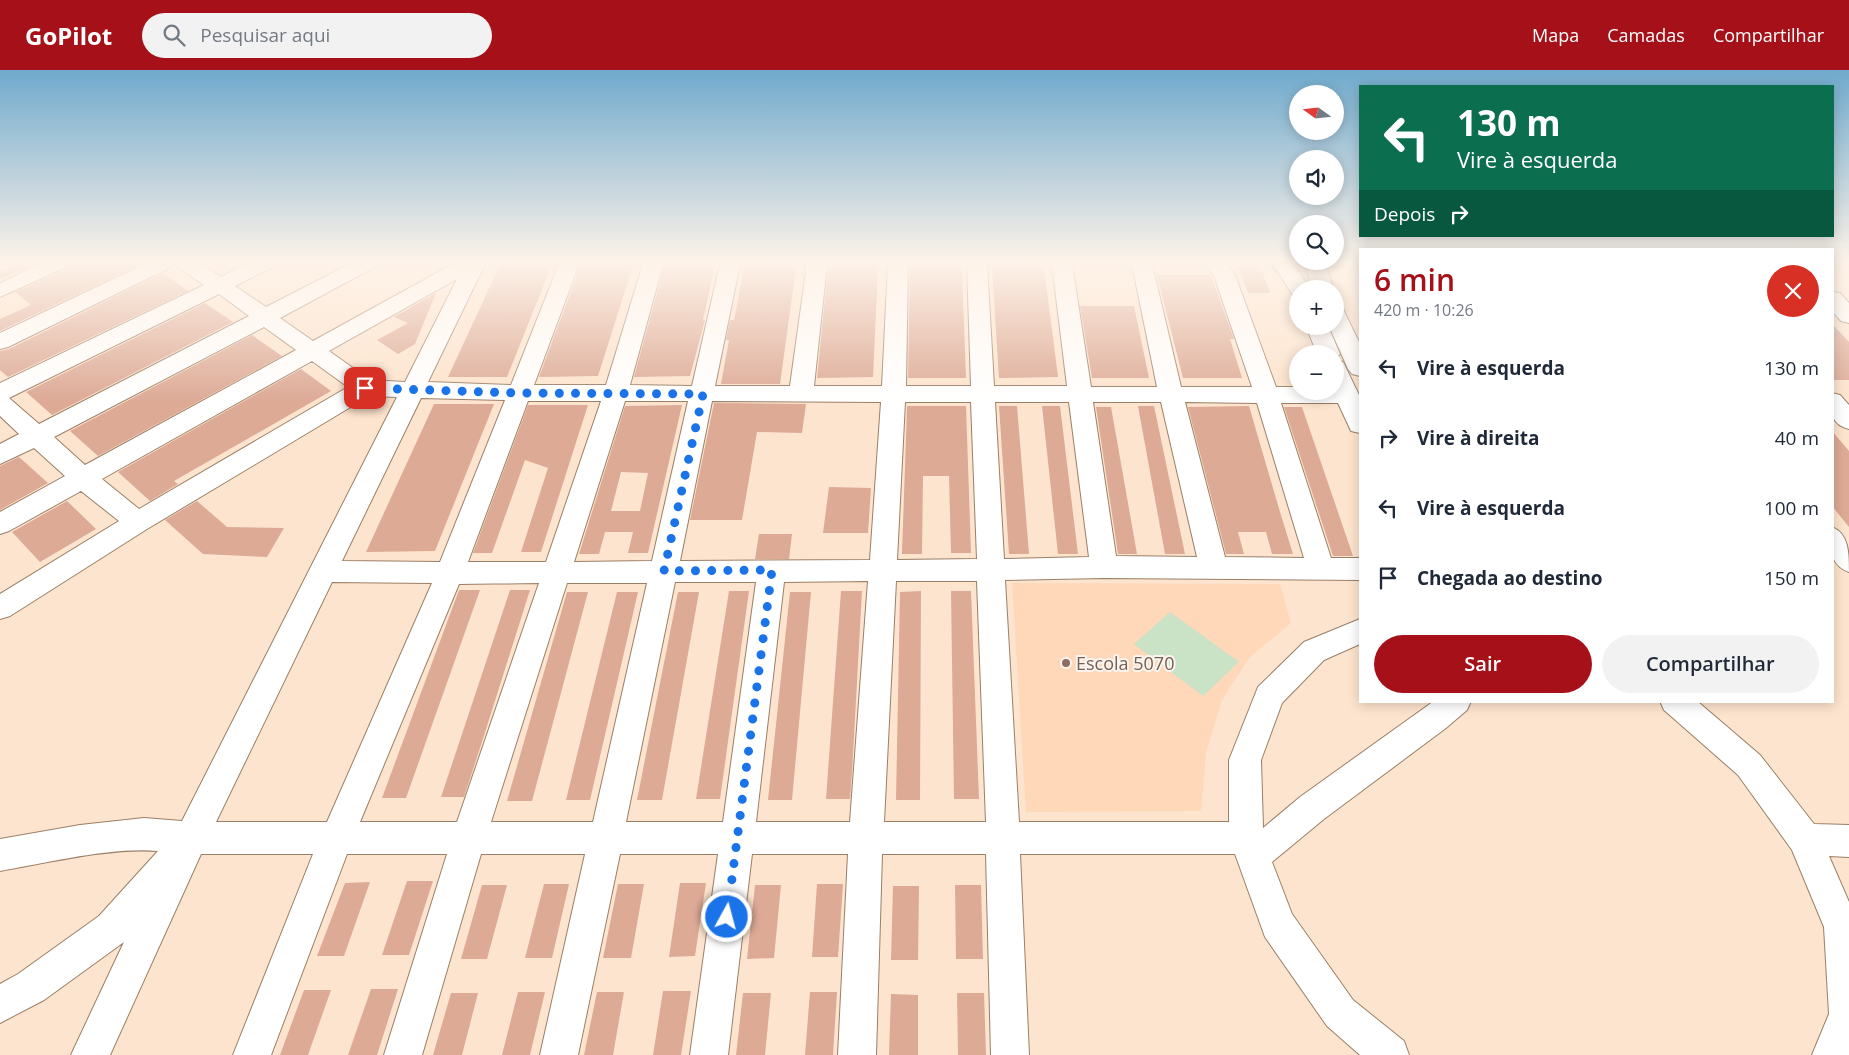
<!DOCTYPE html>
<html lang="pt">
<head>
<meta charset="utf-8">
<style>
	:root { --surface:#fff; --page:#f2f2f3; --text:#1f2937; --muted:#747a83; --accent:#a61018 }
	body { margin:0; font-family:"Open Sans",sans-serif; background:var(--page); color:var(--text); height:100vh; display:flex; flex-direction:column; font-size:19px; white-space:nowrap }
	* { box-sizing:border-box; margin:0 }
	p { font-size:16px; color:var(--muted) }
	.icon { flex:none; width:28px; height:28px; fill:none; stroke:currentColor; stroke-width:2; stroke-linecap:round; stroke-linejoin:round }
	.map { position:relative; flex:1; overflow:hidden }
	.panel { position:absolute; left:1359px; top:178px; width:475px; height:455px; display:flex; flex-direction:column; background:var(--surface); border-radius:0px; box-shadow:0 2px 12px #0003 }
	.panel>* { flex:none }
	.banner { position:absolute; left:1359px; top:15px; width:475px; height:152px; border-radius:0px; box-shadow:0 2px 12px #0003; background:#0b6e4f; color:#fff; overflow:hidden }
	.needle { width:32px; rotate:285deg }
	.tools { position:absolute; left:1289px; top:15px; display:grid; gap:10px }
	.tools a { display:grid; place-items:center; width:55px; height:55px; border-radius:50%; background:var(--surface); box-shadow:0 2px 12px #0003; font-size:25px }
	.pin { position:absolute; display:grid; place-items:center; width:42px; height:42px; color:#fff; margin:-21px; border-radius:10px; box-shadow:0 2px 8px #0006 }
	.me { position:absolute; width:55px; margin:-28px; rotate:7deg; stroke-linejoin:round; filter:drop-shadow(0 0 4px #0008) }
	.turn { display:flex; align-items:center; gap:18px; height:105px; padding:0 15px; font-size:22px }
	.turn .icon { width:65px; height:65px; stroke-width:2.5 }
	.turn b { display:block; font-size:35px; line-height:42px }
	.then { display:flex; align-items:center; height:48px; padding:0 15px; background:#0003; gap:10px; font-size:19px }
	.round { display:grid; place-items:center; flex:none; width:52px; height:52px; border-radius:26px; background:var(--page) }
	.headline { display:flex; align-items:center; justify-content:space-between; height:85px; padding:0 15px }
	h1 { font-size:30px; font-weight:600; line-height:38px; color:var(--accent) }
	.primary-button { display:flex; gap:10px; margin-top:auto; padding:10px 15px }
	.primary-button a { flex:1; height:58px; border-radius:30px; background:var(--accent); color:#fff; font-size:20px; font-weight:600; line-height:58px; text-align:center }
	.primary-button a+a { background:var(--page); color:var(--text) }
	ul { padding:0; list-style:none }
	li { display:flex; align-items:center; gap:15px; height:70px; padding:0 15px }
	li div { flex:1 }
	li b { display:block; font-size:19px }
	li em { font-style:normal }
	header { display:flex; align-items:center; gap:30px; box-sizing:border-box; height:70px; padding:0 25px; background:var(--accent); color:#fff }
	header strong { font-size:24px }
	nav { display:flex; gap:28px; margin-inline-start:auto; font-size:18px }
	.search { width:350px; height:45px; background:var(--page); display:flex; align-items:center; gap:12px; box-sizing:border-box; padding:0 18px; border-radius:28px; color:var(--muted); font-size:19px }
	.map>svg:first-child { display:block }
	.built { fill:#fed8b8 }
	.green { fill:#cae2c6 }
	.lines { fill:none; stroke-linecap:round; stroke-linejoin:round }
	.stream { stroke:#4a7277; stroke-width:5 }
	.building { fill:#ddaa96; fill-rule:evenodd }
	.minor-casing { stroke:#9b7f66; stroke-width:2 }
	.minor { fill:#fff; fill-rule:evenodd }
	.route { stroke:#1a73e8; stroke-width:9; stroke-dasharray:0 16.2 }
	.education-dot { fill:#8d6e63; stroke:#fbf5f0; stroke-width:2 }
	.labels { text-anchor:middle; dominant-baseline:central; stroke-width:4; stroke-linejoin:round; paint-order:stroke }
	.education-label { font-size:18px; fill:#785e54; stroke:#fbf5f0; text-anchor:start }
</style>
</head>
<body>
<header>
<strong>GoPilot</strong>
<div class="search"><svg class="icon" aria-label="search" viewBox="0 0 24 24"><circle cx="10" cy="10" r="6"/><path d="M15 15l6 6"/></svg>Pesquisar aqui</div>
<nav><a>Mapa</a><a>Camadas</a><a>Compartilhar</a></nav>
</header>
<div class="map">
<svg width="1849" height="985" viewBox="0 0 1849 985">
	<rect width="100%" height="100%" fill="#fde4ce"/>
	<path class="built" d="M1012 513 1280 514 1291 553 1250 587 1222 630 1206 683 1201 741 1026 742Z"/>
	<path class="green" d="M1170 542 1239 592 1203 626 1134 574Z"/>
	<g class="lines">
		<path class="stream" d="M1273 194 1277 200"/>
	</g>
	<g class="building">
		<path d="M17 194H36L0 209V202Z"/>
		<path d="M69 194H141L0 261V249L31 235 15 222 65 200Z"/>
		<path d="M633 196 598 306 539 307 580 197Z"/>
		<path d="M715 196 703 250H705L690 306 634 307 664 197Z"/>
		<path d="M499 197H551L507 307H448Z"/>
		<path d="M878 197 873 307 817 308 828 198Z"/>
		<path d="M1044 197 1058 307 999 308 992 198Z"/>
		<path d="M744 198H796L780 314H721L729 270H726L730 250H734Z"/>
		<path d="M910 198H962L966 308H908Z"/>
		<path d="M1239 198H1261L1270 223H1248Z"/>
		<path d="M163 203 188 221 8 307 0 300V281L9 279Z"/>
		<path d="M1157 205H1211L1234 269H1230L1242 308H1183Z"/>
		<path d="M436 223 415 274 398 284 377 270 408 253 394 247Z"/>
		<path d="M205 233 233 252 52 345 26 322Z"/>
		<path d="M1080 236H1134L1149 308H1092Z"/>
		<path d="M1832 254 1849 272V310H1832Z"/>
		<path d="M252 265 282 286 98 386 70 361Z"/>
		<path d="M301 299 331 321 174 411 178 414 150 431 118 402Z"/>
		<path d="M714 333 806 334 802 363 757 362 742 450H690Z"/>
		<path d="M434 334H494L435 481 366 482Z"/>
		<path d="M528 335H588L541 482H521L548 398 525 390 492 483H473Z"/>
		<path d="M682 335 648 483H628L633 462H605L599 484H579L625 336ZM621 402 648 403 640 441H611Z"/>
		<path d="M907 336H966L971 483H951L949 406H923L922 484H902Z"/>
		<path d="M999 336H1017L1029 484H1009Z"/>
		<path d="M1042 336H1060L1078 484H1058Z"/>
		<path d="M1138 336H1154L1185 484H1165Z"/>
		<path d="M1249 336 1280 442 1293 484H1272L1266 462H1238L1244 484H1226L1188 337Z"/>
		<path d="M1096 337H1111L1137 484H1118Z"/>
		<path d="M1284 337H1302L1353 486H1333Z"/>
		<path d="M1832 361 1849 381V457L1832 436Z"/>
		<path d="M19 387 48 413 0 440V396Z"/>
		<path d="M829 417 871 418 868 463H823Z"/>
		<path d="M67 431 96 459 40 492 12 462Z"/>
		<path d="M197 431 227 457 284 458 267 487 203 484 165 450Z"/>
		<path d="M759 464H792L789 489H755Z"/>
		<path d="M459 520H480L406 728H382Z"/>
		<path d="M510 520H530L481 675 464 727H441Z"/>
		<path d="M729 521H749L720 729H696Z"/>
		<path d="M841 521H862L852 703 850 729H826Z"/>
		<path d="M921 521 920 730H896L900 522Z"/>
		<path d="M951 521H971L979 729H954Z"/>
		<path d="M567 522H588L532 731H507Z"/>
		<path d="M617 522H638L590 730H566Z"/>
		<path d="M678 522H699L662 730H637Z"/>
		<path d="M790 522H811L792 730H768Z"/>
		<path d="M407 811H433L409 885H382Z"/>
		<path d="M370 812 344 886H317L345 813Z"/>
		<path d="M680 813H706L695 886 669 887Z"/>
		<path d="M544 814H569L552 888H525Z"/>
		<path d="M618 814H644L631 888H603Z"/>
		<path d="M817 814H843L838 887H812Z"/>
		<path d="M482 815H507L487 889H461Z"/>
		<path d="M755 815H781L774 888 747 889Z"/>
		<path d="M955 815H981L983 889H956Z"/>
		<path d="M893 816H919L918 890H891Z"/>
		<path d="M371 919H398L377 985H348Z"/>
		<path d="M304 920H331L308 985H280Z"/>
		<path d="M663 921H691L681 985H653Z"/>
		<path d="M518 922H545L530 985H502Z"/>
		<path d="M597 922H624L613 985H584Z"/>
		<path d="M810 922H837L833 985H805Z"/>
		<path d="M451 923H478L462 985H433Z"/>
		<path d="M743 923H771L765 985H736Z"/>
		<path d="M957 923H984L986 985H958Z"/>
		<path d="M891 924 918 925V985H889Z"/>
	</g>
	<g class="lines">
		<defs>
			<g id="minor">
				<path d="M40 194H67L64 198 0 227V213Z"/>
				<path d="M145 194H172L169 198 8 277 0 279V263Z"/>
				<path d="M176 194H201L221 207 247 194H274L271 198 235 216 266 237 350 194H376L373 198 280 248 313 271 453 194H485L428 312 511 315 559 194H579L534 315H606L643 194H663L630 315 692 316 720 194H740L715 316H790L807 194H827L814 316H882L888 194H908L906 316H971L967 194H987L994 316H1067L1052 194H1072L1091 317H1157L1132 194H1152L1181 317H1252L1214 206 1205 194H1226L1235 205 1276 317H1298V321H1335V284H1317L1306 256H1328L1340 284 1335 290 1343 292 1360 327V363L1351 361 1338 333H1281L1331 488H1360V510L1104 508 1005 510 1019 752H1229V690L1258 617 1304 572 1360 549V574L1324 590 1282 633 1261 690 1263 758 1300 727 1434 631H1471L1467 640 1446 658 1324 749 1272 792 1292 844 1353 930 1404 971 1409 985H1360L1327 956 1265 867 1235 784H1020L1029 985H991L986 784H882L876 985H838L848 784H752L728 985H690L718 784H620L578 985H540L585 784H481L422 985H384L447 784H347L271 985H233L313 784H201L110 985H71L124 872 44 930 0 953V914L18 904 99 846 158 781C111 777 47 793 0 801V769L80 755 144 748 182 751 397 327 369 326 147 459 10 546 0 549V524L119 451 81 421 9 461 0 464V442L65 406 34 378 0 394V374L19 364 0 346V313L204 215 179 198ZM457 209 405 312 370 310 329 281ZM219 224 249 246 39 354 9 328ZM264 257 296 280 85 395 54 367ZM312 291 348 317 139 439 102 409ZM421 328 505 330 440 492 342 491ZM528 331H601L546 492H468ZM625 331H688L652 491 574 492ZM712 331 881 332 870 490 680 491ZM905 332H971L977 489 897 490ZM995 332H1069L1089 487 1004 489ZM1093 332H1161L1197 487 1116 486ZM1185 332 1257 333 1304 488 1225 487ZM868 511 850 752H756L784 512ZM896 511H977L986 752H884ZM332 512 432 513 327 752H216ZM675 512H756L723 752H626ZM539 513 457 752H360L459 514ZM567 513H647L593 752H491Z"/>
				<path d="M1273 194H1293L1311 219H1298V225L1292 224Z"/>
				<path d="M1305 194H1325L1334 219H1312Z"/>
				<path d="M1832 222 1840 223 1849 233V253L1841 251 1832 241Z"/>
				<path d="M1335 237 1343 239 1360 274V306L1352 304 1348 299 1329 256H1335Z"/>
				<path d="M1832 323 1840 325 1849 335V359C1829 354 1832 341 1832 323Z"/>
				<path d="M1832 457C1849 464 1849 483 1849 502 1827 494 1832 476 1832 457Z"/>
				<path d="M1660 631H1697L1760 685 1814 754 1849 755V787L1829 786 1849 832V985H1812L1829 944 1824 857 1792 780 1738 705 1664 640Z"/>
			</g>
		</defs>
		<use href="#minor" class="minor-casing"/>
		<use href="#minor" class="minor"/>
	</g>
	<linearGradient id="sky" x2="0" y2="1"><stop stop-color="#70aacd"/><stop offset="0.58" stop-color="#fef3e9"/><stop offset="1" stop-color="#fef3e9" stop-opacity="0"/></linearGradient>
	<rect width="1849" height="332" fill="url(#sky)"/>
	<g class="lines">
		<path class="route" d="M365 318 518 323 703 324 664 501 772 500 727 847"/>
	</g>
	<circle class="education-dot" cx="1066" cy="593" r="5"/>
	<g class="labels">
		<g class="education-label">
			<text x="1076" y="593">Escola 5070</text>
		</g>
	</g>
</svg>
<div class="tools">
<a><svg class="needle" viewBox="-14 -14 28 28"><path d="M0-13l5 13h-10z" fill="#e53935"/><path d="M0 13l5-13h-10z" fill="#747a83"/></svg></a>
<a><svg class="icon" aria-label="sound" viewBox="0 0 24 24"><path d="M4 9h4l5-4v14l-5-4H4zM17 9q2 3 0 6"/></svg></a>
<a><svg class="icon" aria-label="search" viewBox="0 0 24 24"><circle cx="10" cy="10" r="6"/><path d="M15 15l6 6"/></svg></a>
<a>+</a>
<a>−</a>
</div>
<div class="pin" style="left:365px;top:318px;background:#d93025"><svg class="icon" aria-label="arrive" viewBox="0 0 24 24"><path d="M6 21V4h12l-3 4 3 4H6"/></svg></div>
<svg class="me" style="left:727px;top:847px" viewBox="-20 -20 40 40"><circle r="17" fill="#1a73e8" stroke="#fff" stroke-width="3"/><path d="M0-11L8 9 0 5-8 9z" fill="#fff"/></svg>
<div class="banner">
<div class="turn"><svg class="icon" aria-label="left" viewBox="0 0 24 24"><path d="M17 20v-9H6M10 6l-5 5 5 5"/></svg><div><b>130 m</b>Vire à esquerda</div></div>
<div class="then">Depois<svg class="icon" aria-label="right" viewBox="0 0 24 24"><path d="M7 20v-9h11M14 6l5 5-5 5"/></svg></div>
</div>
<section class="panel">
<div class="headline"><div><h1>6 min</h1><p>420 m · 10:26</p></div><a class="round" style="background:#d93025;color:#fff"><svg class="icon" aria-label="close" viewBox="0 0 24 24"><path d="M6 6l12 12M18 6L6 18"/></svg></a></div>
<ul>
<li><svg class="icon" aria-label="left" viewBox="0 0 24 24"><path d="M17 20v-9H6M10 6l-5 5 5 5"/></svg><div><b>Vire à esquerda</b></div><em>130 m</em></li>
<li><svg class="icon" aria-label="right" viewBox="0 0 24 24"><path d="M7 20v-9h11M14 6l5 5-5 5"/></svg><div><b>Vire à direita</b></div><em>40 m</em></li>
<li><svg class="icon" aria-label="left" viewBox="0 0 24 24"><path d="M17 20v-9H6M10 6l-5 5 5 5"/></svg><div><b>Vire à esquerda</b></div><em>100 m</em></li>
<li><svg class="icon" aria-label="arrive" viewBox="0 0 24 24"><path d="M6 21V4h12l-3 4 3 4H6"/></svg><div><b>Chegada ao destino</b></div><em>150 m</em></li>
</ul>
<div class="primary-button"><a>Sair</a><a>Compartilhar</a></div>
</section>
</div>
</body>
</html>
